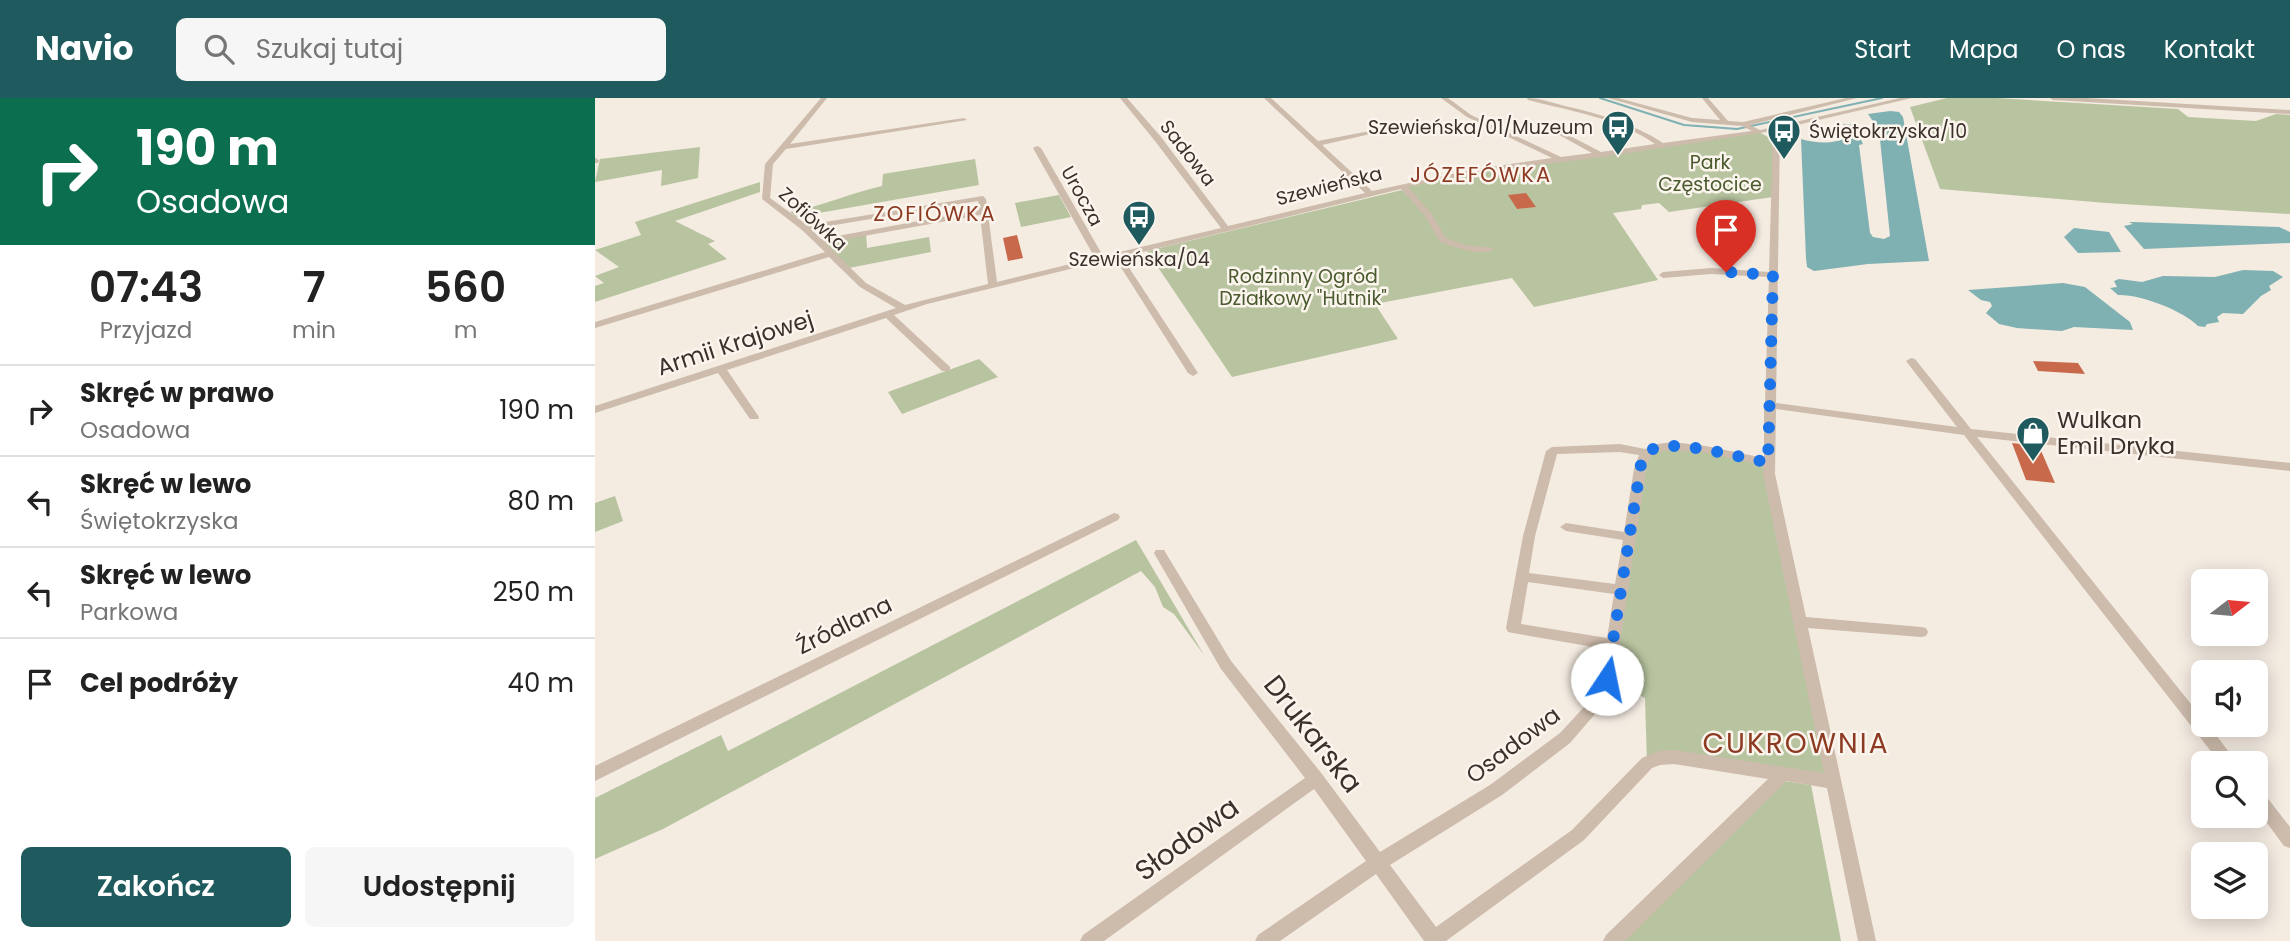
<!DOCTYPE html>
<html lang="pl">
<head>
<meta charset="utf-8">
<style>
	:root { --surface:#fff; --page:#f6f6f6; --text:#222; --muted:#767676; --line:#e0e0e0; --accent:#1f5a5e }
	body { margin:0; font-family:Poppins,sans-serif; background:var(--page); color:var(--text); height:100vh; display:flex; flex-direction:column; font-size:26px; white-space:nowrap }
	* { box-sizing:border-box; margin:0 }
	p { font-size:23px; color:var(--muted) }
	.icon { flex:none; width:38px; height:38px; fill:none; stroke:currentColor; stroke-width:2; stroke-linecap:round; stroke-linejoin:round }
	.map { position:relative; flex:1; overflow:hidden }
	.details { display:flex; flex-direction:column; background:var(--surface); width:595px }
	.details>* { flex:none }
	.banner { background:#0b6e4f; color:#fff; overflow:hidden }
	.needle { width:46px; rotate:74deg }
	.buttons { position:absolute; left:1596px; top:471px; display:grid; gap:14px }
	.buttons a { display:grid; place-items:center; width:77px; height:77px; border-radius:10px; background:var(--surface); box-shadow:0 4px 18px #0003; font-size:35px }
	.pin { position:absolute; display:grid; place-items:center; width:60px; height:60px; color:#fff; margin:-72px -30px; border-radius:50% 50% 50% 0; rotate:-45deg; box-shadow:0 0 7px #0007 }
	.pin .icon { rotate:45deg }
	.me { position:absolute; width:77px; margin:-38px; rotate:11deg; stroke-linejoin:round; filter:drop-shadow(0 0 5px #0008) }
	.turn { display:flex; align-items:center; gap:24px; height:147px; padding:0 21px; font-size:32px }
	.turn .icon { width:91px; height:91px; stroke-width:2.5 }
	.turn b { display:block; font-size:49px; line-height:60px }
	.eta { display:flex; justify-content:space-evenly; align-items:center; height:119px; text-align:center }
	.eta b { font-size:42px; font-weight:600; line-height:49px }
	.primary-button { display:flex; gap:14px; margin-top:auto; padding:14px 21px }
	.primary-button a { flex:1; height:80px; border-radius:10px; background:var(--accent); color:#fff; font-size:28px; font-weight:600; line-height:80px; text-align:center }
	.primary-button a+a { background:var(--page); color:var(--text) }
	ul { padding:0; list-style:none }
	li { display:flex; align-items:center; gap:21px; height:91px; padding:0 21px; border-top:2px solid var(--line) }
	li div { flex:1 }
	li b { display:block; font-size:26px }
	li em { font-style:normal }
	header { display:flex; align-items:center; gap:42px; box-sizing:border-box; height:98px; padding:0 35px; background:var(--accent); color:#fff }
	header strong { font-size:33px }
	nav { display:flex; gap:38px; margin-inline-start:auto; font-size:24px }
	.search { width:490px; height:63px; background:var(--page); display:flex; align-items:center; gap:18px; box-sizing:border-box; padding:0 24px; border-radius:10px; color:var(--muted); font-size:26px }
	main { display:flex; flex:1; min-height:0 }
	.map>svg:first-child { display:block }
	.green { fill:#b8c4a0 }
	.water { fill:#7fb0b2 }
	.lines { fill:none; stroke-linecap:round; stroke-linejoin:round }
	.stream { stroke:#7fb0b2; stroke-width:2 }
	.building { fill:#c8694b }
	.minor { fill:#cdbbac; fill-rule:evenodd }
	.route { stroke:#1a73e8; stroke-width:12; stroke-dasharray:0 21.6 }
	.labels { text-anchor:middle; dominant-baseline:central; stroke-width:5; stroke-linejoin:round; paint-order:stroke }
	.far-poi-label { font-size:19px; fill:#3b302b; stroke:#fbf5ee; text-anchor:end }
	.far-street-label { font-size:19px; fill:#3b302b; stroke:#fbf5ee }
	.far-park-label { font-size:19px; fill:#4a5a2e; stroke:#fbf5ee }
	.far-neighbourhood-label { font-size:21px; letter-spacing:2px; fill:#8c3b22; stroke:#fbf5ee }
	.street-label { font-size:23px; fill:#3b302b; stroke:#fbf5ee }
	.poi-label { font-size:23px; fill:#3b302b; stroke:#fbf5ee; text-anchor:start }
	.near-street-label { font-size:28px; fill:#3b302b; stroke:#fbf5ee }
	.near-neighbourhood-label { font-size:28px; letter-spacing:2px; fill:#8c3b22; stroke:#fbf5ee }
</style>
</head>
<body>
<header>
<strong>Navio</strong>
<div class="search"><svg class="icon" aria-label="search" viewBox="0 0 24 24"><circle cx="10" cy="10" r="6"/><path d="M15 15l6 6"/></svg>Szukaj tutaj</div>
<nav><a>Start</a><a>Mapa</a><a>O nas</a><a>Kontakt</a></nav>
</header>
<main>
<section class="details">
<div class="banner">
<div class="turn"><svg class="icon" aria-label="right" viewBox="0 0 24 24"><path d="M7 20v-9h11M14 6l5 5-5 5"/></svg><div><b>190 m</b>Osadowa</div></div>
</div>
<div class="eta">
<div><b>07:43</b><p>Przyjazd</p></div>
<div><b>7</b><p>min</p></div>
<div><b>560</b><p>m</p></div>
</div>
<ul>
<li><svg class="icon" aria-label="right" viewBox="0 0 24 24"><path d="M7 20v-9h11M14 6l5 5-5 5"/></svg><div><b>Skręć w prawo</b><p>Osadowa</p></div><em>190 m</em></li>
<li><svg class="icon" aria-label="left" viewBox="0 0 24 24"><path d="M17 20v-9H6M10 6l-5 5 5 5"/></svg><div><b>Skręć w lewo</b><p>Świętokrzyska</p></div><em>80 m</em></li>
<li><svg class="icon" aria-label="left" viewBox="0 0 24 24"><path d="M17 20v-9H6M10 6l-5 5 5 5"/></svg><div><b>Skręć w lewo</b><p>Parkowa</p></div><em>250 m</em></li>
<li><svg class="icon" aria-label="arrive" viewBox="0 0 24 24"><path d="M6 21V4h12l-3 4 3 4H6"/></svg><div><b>Cel podróży</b></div><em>40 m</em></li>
</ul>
<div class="primary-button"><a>Zakończ</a><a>Udostępnij</a></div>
</section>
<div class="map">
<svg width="1695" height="843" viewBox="0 0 1695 843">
	<rect width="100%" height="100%" fill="#f4ebe1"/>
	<g class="green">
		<path d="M1352 0H1401L1583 11 1593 19 1661 23 1681 16 1695 17V116L1511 105 1345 91 1315 9Z"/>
		<path d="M1164 34 1180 43 1178 99 1074 114 1064 105 1047 107 1046 111 1018 115 1063 182 939 209 917 180 780 206 803 241 637 279 552 153 807 92 833 117 808 88 864 75Z"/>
		<path d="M105 49 103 80 66 88 67 72 0 84 5 61Z"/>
		<path d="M380 61 384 87 201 119 195 114C228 108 255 95 287 88L288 76Z"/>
		<path d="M165 84V94L80 123 120 143 113 146 132 161 0 204V188L9 185 0 178 24 169 0 152 46 137 40 124Z"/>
		<path d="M464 97 476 119 426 129 420 105Z"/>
		<path d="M271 135 272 150 334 139 336 154 254 170 227 144Z"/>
		<path d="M384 261 403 279 307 316 293 294Z"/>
		<path d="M1072 347 1173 364 1239 684 1079 659 1052 665 1050 600 1012 581 1048 361Z"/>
		<path d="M20 398 28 423 0 434V405Z"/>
		<path d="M541 442 609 557 579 516 568 509 560 489 546 473 68 731 0 761V700L126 637 133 653Z"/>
		<path d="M1189 683 1216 687 1246 843H1023Z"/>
	</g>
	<g class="water">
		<path d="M1295 13 1304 14 1308 19 1334 163 1273 166 1219 173 1212 169 1211 160 1206 41C1220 45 1239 47 1251 39L1248 26 1259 27 1268 46 1264 47 1275 135 1278 139 1289 141 1295 138 1284 32 1273 16Z"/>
		<path d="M1538 124 1684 129 1695 134V145L1549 151 1529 128 1538 126 1534 124Z"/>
		<path d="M1479 130 1514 134 1526 154 1483 155 1469 139Z"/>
		<path d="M1648 172 1678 173 1688 179 1674 188 1676 192 1666 198 1648 216 1628 215 1622 219 1624 224 1612 226 1610 229 1603 228C1589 213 1545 196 1523 197L1515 190 1522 189 1519 183 1524 181 1547 184 1568 178 1620 179Z"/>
		<path d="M1468 185 1490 189 1535 224 1538 232 1479 229 1467 233 1422 230 1404 226 1391 215 1397 208 1395 204 1386 202 1373 192Z"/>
	</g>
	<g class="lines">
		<path class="stream" d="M1005 0 1089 27 1142 31 1287 0"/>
	</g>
	<g class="building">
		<path d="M931 95 941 109 922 111 913 97Z"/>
		<path d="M422 137 428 160 413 163 408 140Z"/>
		<path d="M1438 263 1483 265 1490 276 1443 273Z"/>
		<path d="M1417 345 1444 348 1460 385 1431 382Z"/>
	</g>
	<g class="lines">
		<g class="minor">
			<path d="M226 0H232L195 46 369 20 372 22 191 51 178 66 175 100 212 127 388 98 391 101 402 184 500 160 438 50 442 48 446 50 508 158 626 130 560 43 525 0H532L566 39 633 128 770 95 669 0H676L723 43 806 27V29L727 47 777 93 880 71 957 60 872 19 846 0H853L876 17 966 59 997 55 948 28V26H952L1006 54 1060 46C1023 20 975 13 933 2L932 0C945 0 958 5 970 8 1004 16 1038 25 1068 45L1157 33 1147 28 1097 24 1013 0H1023L1097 20 1125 22 1107 0H1113L1133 23 1148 24 1251 0H1262L1155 27 1165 32 1305 0H1317L1185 31 1181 305 1362 329 1311 263 1316 260 1320 261 1376 331 1695 365V373L1382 339 1608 621V626H1613L1642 665H1625L1369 337 1181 311 1180 376 1211 519 1326 529 1331 530 1333 534 1331 538 1326 539 1213 530 1281 843H1263L1232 690 1191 683 1030 843H1008L1011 837 1173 681 1079 666 1065 667 1057 670 989 742 851 843H829L781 776 685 843H660L663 837 771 763 719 691 509 843H485L488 837 710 680 626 571 559 455 561 452H569L636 563 727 676 785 754 895 687 965 635 990 608 1005 580 1010 551 918 535 913 534 911 530 928 438 951 353 957 349 1025 346 1050 351 1063 346 1077 344 1111 348 1169 360V307L1170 305 1174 179 1116 176 1068 180 1064 177 1068 174 1116 170 1174 174 1178 33 1007 59 880 75 813 89 836 115 851 140 871 147 898 150 899 152C885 159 860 149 845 144L830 118 806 91 527 159 603 275 598 278 593 275 520 160 332 206 299 217 355 269V273H347L291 220 132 272 164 319 163 321H155L123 275 0 315V308L301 210 265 189 234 159 0 230V224L230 154 207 132 167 101 170 66ZM383 103 384 112 226 141 216 131ZM385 117 393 186 310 207 271 185 230 145ZM1077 352 1111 355 1168 367V376L1229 675 1079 652 1064 653 1047 660 977 732 841 829 795 767 907 697 975 645 1000 616 1017 585 1026 547 1025 545 1052 366C1056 354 1065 353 1077 352ZM1025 354 1044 357 1039 371 1029 434 971 425 965 429 971 433 1028 442 1020 486 934 475 940 438 962 356ZM933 484 1019 496 1012 540 926 526Z"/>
			<path d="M1455 0H1491L1695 12V16L1458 2Z"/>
			<path d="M0 60 4 62 3 65H0Z"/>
			<path d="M519 415 523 416 525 419 523 422 0 683V668Z"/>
			<path d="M1661 691 1667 693 1695 729V750L1689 748 1661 710Z"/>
		</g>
	</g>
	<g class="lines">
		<path class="route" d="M1012 581 1042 391C1044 380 1044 362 1053 354 1072 337 1147 361 1173 364L1178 177 1131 174"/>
	</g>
	<defs>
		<symbol id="bus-pin" viewBox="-11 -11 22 30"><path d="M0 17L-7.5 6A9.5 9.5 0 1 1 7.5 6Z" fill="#1f5a5e" stroke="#fbf5ee"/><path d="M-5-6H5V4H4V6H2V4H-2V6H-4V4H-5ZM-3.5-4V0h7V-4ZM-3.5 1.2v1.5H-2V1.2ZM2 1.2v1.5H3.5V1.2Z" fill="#fff"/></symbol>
		<symbol id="shop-pin" viewBox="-11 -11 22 30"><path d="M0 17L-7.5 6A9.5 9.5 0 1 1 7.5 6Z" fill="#1f5a5e" stroke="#fbf5ee"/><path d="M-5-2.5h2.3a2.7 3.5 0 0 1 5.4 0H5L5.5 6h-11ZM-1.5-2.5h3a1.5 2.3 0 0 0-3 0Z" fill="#fff"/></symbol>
	</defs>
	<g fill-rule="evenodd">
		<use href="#bus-pin" x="1004" y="10" width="38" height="52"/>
		<use href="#bus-pin" x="1170" y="14" width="38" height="52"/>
		<use href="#bus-pin" x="525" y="100" width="38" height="52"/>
		<use href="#shop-pin" x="1419" y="316" width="38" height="52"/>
	</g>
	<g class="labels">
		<g class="far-poi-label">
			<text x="998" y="29">Szewieńska/01/Muzeum</text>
			<text x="1214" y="33" text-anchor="start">Świętokrzyska/10</text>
			<text x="544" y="161" text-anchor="middle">Szewieńska/04</text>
		</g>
		<g class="far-street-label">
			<text transform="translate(593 55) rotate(52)">Sadowa</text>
			<text transform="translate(734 88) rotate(-14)">Szewieńska</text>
			<text transform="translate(487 98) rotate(61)">Urocza</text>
			<text transform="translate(218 121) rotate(42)">Zofiówka</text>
		</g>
		<g class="far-park-label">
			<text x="1115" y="64">Park<tspan x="1115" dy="22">Częstocice</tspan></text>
			<text x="708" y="178">Rodzinny Ogród<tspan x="708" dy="22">Działkowy "Hutnik"</tspan></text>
		</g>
		<g class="far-neighbourhood-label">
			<text x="886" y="76">JÓZEFÓWKA</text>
			<text x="340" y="115">ZOFIÓWKA</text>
		</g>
		<g class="street-label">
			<text transform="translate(140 245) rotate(-18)">Armii Krajowej</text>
			<text transform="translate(249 527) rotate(-26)">Źródlana</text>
			<text transform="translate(918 647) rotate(-37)">Osadowa</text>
		</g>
		<g class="poi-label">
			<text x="1462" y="322">Wulkan<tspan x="1462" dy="26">Emil Dryka</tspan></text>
		</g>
		<g class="near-street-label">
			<text transform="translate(718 636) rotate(52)">Drukarska</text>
			<text transform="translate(592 741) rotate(-36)">Słodowa</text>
		</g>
		<g class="near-neighbourhood-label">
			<text x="1201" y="645">CUKROWNIA</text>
		</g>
	</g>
</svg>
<div class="buttons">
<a><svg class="needle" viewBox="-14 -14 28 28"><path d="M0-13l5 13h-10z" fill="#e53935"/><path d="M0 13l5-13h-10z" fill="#767676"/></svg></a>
<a><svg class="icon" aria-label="sound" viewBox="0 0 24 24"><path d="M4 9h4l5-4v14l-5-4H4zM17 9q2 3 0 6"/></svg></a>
<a><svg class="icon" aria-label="search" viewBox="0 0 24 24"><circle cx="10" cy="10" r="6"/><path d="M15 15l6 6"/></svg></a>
<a><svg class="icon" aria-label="layers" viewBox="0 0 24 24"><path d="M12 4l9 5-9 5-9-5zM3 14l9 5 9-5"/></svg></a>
</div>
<div class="pin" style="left:1131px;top:174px;background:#d93025"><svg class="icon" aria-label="arrive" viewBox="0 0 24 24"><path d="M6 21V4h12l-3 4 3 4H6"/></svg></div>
<svg class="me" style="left:1012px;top:581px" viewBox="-20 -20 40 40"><circle r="19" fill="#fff"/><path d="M0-13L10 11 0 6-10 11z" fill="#1a73e8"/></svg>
</div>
</main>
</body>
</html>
